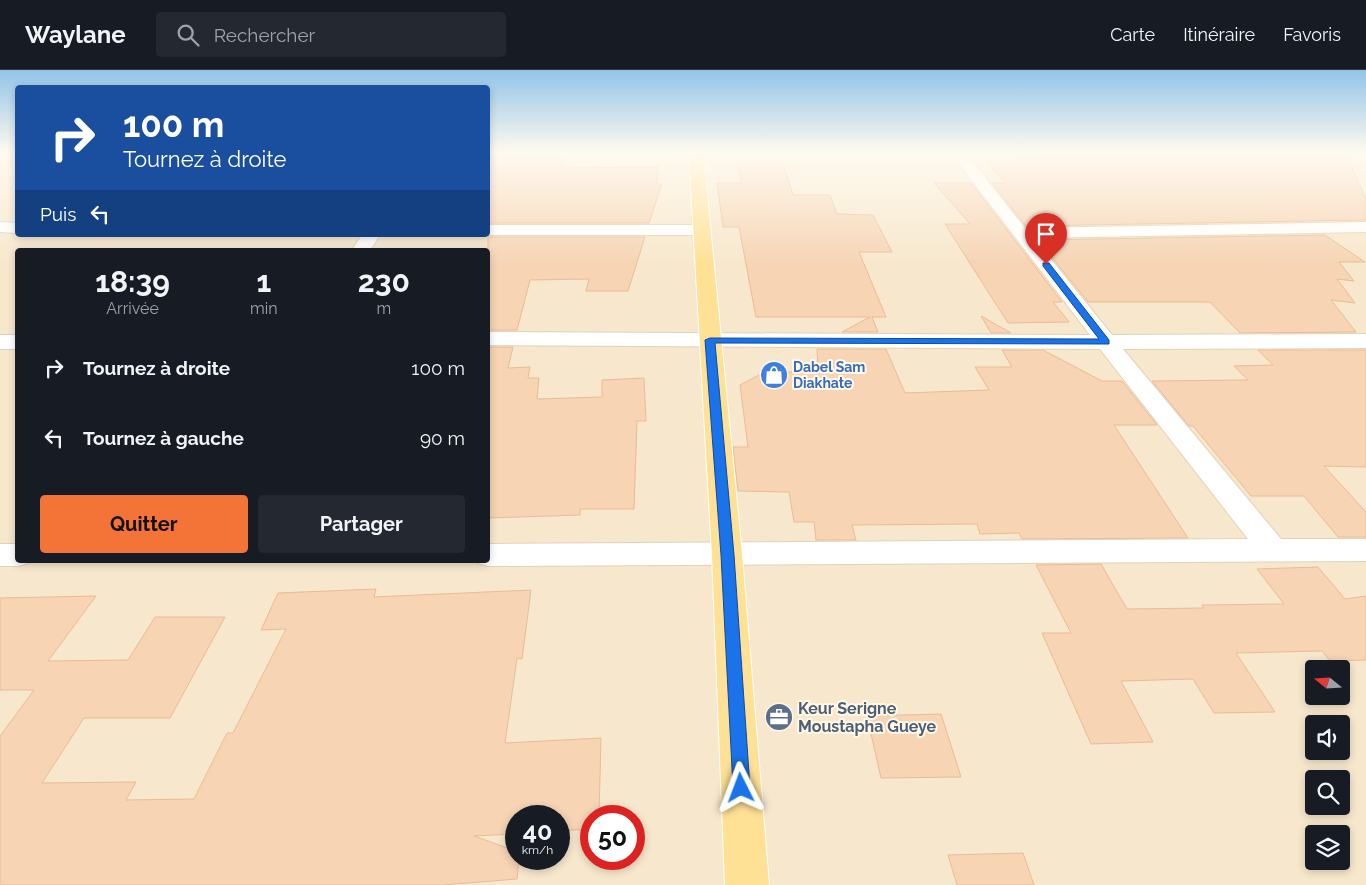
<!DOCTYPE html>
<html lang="fr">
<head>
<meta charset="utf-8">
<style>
	:root { --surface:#171b24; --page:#242831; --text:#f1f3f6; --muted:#9ea1a6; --line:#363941; --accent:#f47337 }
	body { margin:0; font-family:Raleway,sans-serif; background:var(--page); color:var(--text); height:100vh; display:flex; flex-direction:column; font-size:19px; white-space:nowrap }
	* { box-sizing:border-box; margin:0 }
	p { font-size:16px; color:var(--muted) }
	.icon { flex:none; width:28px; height:28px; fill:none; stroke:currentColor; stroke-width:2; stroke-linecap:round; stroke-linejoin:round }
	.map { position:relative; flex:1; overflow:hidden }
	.side { position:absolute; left:15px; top:178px; width:475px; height:315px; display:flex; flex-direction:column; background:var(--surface); border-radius:5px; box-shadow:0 2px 8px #0003 }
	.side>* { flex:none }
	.top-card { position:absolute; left:15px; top:15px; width:475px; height:152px; border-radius:5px; box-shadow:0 2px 8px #0003; background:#1a4fa0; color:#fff; overflow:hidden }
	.needle { width:32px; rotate:288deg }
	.controls { position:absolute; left:1305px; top:590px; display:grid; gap:10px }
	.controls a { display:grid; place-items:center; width:45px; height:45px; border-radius:5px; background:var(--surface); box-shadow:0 2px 8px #0003; font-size:25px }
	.speed { position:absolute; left:505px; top:735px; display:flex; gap:10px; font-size:25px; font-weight:700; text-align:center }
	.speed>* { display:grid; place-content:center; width:65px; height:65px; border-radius:50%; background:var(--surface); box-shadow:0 2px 8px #0003; line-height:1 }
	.speed small { font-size:12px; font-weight:400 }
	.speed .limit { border:8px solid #d22; background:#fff; color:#111 }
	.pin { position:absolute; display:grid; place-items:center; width:42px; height:42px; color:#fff; margin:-51px -21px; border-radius:50% 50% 50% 0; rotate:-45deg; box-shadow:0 0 5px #0007 }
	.pin .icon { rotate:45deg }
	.me { position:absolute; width:55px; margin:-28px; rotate:357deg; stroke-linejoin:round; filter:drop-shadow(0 0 4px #0008) }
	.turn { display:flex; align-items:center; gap:18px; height:105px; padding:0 25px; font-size:22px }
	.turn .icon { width:65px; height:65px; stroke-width:2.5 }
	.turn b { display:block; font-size:35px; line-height:42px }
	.then { display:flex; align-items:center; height:48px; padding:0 25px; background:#0003; gap:10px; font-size:19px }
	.eta { display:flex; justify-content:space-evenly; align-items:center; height:85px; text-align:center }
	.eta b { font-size:30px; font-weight:700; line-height:35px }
	.primary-button { display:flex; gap:10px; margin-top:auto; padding:10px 25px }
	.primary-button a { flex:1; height:58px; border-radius:5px; background:var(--accent); color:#111; font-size:20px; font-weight:700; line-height:58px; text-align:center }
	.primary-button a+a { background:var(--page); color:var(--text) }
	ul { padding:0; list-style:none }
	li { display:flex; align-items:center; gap:15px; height:70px; padding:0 25px }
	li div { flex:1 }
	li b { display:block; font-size:19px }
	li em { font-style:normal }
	header { display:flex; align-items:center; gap:30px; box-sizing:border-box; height:70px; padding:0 25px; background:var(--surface); border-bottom:1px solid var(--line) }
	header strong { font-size:24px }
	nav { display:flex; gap:28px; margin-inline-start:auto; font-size:18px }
	.search { width:350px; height:45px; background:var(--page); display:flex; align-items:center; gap:12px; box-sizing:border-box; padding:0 18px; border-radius:5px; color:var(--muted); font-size:19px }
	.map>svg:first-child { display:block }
	.residential { fill:#f7e7cc; fill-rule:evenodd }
	.building { fill:#f6d4b4; stroke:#eabc92 }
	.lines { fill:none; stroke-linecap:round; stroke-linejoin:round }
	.minor-casing { stroke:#e3d1ba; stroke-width:2 }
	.major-casing { stroke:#fff; stroke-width:2 }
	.minor { fill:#fff; fill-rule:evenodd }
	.major { fill:#ffe195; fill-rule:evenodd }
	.route { fill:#1a73e8; stroke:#114b97 }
	.labels { text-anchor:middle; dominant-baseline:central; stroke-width:4; stroke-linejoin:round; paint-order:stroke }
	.shop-label { font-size:14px; font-weight:bold; fill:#366cbe; stroke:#fff8e7; text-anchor:start }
	.near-service-label { font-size:16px; font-weight:bold; fill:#4e5e75; stroke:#fff8e7; text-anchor:start }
</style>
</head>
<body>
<header>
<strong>Waylane</strong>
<div class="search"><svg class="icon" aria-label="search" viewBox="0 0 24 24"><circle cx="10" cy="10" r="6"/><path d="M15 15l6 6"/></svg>Rechercher</div>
<nav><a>Carte</a><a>Itinéraire</a><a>Favoris</a></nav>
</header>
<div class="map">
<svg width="1366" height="815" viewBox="0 0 1366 815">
	<rect width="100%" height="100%" fill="#fef5de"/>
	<path class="residential" d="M0 82H17L18 165H488V82H1366V815H0ZM18 180H488V490H18ZM1314 599H1341V626H1314ZM1314 654H1341V681H1314ZM1314 709H1341V736H1314ZM516 746H559V789H516ZM591 746H634V789H591ZM1314 764H1341V791H1314Z"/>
	<g class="building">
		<path d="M1250 82H1299L1347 87 1366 129V150L1026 156 992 113H1006L986 92 1021 91 1018 88 1094 86 1092 84 1244 86 1242 84H1252Z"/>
		<path d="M488 89H564L562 98 659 97 656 114H662L649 153H488Z"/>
		<path d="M737 92H783L793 125H830L837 144 873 145 892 182H859L886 247H872L878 262H842L870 247H756L739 157H723L717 113H742Z"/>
		<path d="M934 113H971L1062 232H1053L1069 252 1008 253 945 154H970Z"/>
		<path d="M1325 165 1365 192H1339L1354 211 1337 209 1355 233 1331 230 1356 262 1240 263 1210 232H1088L1038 170Z"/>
		<path d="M488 167H645L628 221H586L589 209 530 210 517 260H488Z"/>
		<path d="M981 246 1011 263H991Z"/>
		<path d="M488 277H513L508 298 530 297 528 308H539L537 329 602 327V310L644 308 646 351H637L634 439H580V445L488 448Z"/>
		<path d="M817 279H886L905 323 989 320 975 297H1012L1002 280H1043L1102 311H1122L1157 355H1114L1188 468 1022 469 1019 463 980 464 977 454 852 455 856 470H816L814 452H794L789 422 738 421 733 377H748L740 315 763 303 818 301Z"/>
		<path d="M1258 280H1366V397L1324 396 1366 442V467H1338L1304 426H1251L1193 356H1189L1152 311 1248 310 1234 296 1273 295Z"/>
		<path d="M1101 494 1127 539 1204 538 1202 535 1284 534 1257 499 1318 497 1345 529 1366 526V590L1330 591 1322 581 1236 583 1275 642 1214 643 1193 609 1121 611 1153 672 1091 674 1042 563H1071L1036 495Z"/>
		<path d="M376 519 374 527 531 520 522 589 517 588 505 673 601 668 599 746H591V759L559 761V746H516V764L474 766 516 781V789H519L517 809 443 815H0V666L34 620H0V528L96 526 48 591 128 590 155 547H225L170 648H84L42 713 136 712 126 730 194 729 227 663H233L286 559 261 560 278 523Z"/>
		<path d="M941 644 961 707 881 708 867 646Z"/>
		<path d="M1023 783 1034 815H957L948 785Z"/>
	</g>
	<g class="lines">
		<defs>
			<g id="minor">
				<path d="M950 82H965L1025 158 1366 152V162L1034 168 1112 265 1366 264V278L1123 279 1281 469H1366V491L488 496 477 493 475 490H488V474L1248 469 1100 279 488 275V262L1090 265Z"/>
				<path d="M0 152 18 153V163L0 162Z"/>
				<path d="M488 155H701L707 156 710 160 707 164 701 165H488Z"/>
				<path d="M362 165H380L370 180H352Z"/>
				<rect x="0" y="265" width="18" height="14"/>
				<path d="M0 474H18V490H31L29 493 18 496H0Z"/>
			</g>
			<path id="major" d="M689 82H703L742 485 769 815H725L712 485Z"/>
		</defs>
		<use href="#minor" class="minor-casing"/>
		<use href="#major" class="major-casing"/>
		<use href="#minor" class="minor"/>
		<use href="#major" class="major"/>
	</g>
	<linearGradient id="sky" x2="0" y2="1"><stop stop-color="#92c4e8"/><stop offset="0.42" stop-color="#fffaf0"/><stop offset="1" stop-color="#fffaf0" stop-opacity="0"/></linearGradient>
	<rect width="1366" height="196" fill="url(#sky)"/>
	<path class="route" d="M1043 193H1049L1109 270V274L715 273 734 485 750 718 747 724 741 726 735 724 733 718 721 485 705 270 710 268 1099 269 1043 196Z"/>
	<defs>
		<symbol id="shop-disc" viewBox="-11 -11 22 22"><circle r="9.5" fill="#3f7fe0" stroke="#fff8e7"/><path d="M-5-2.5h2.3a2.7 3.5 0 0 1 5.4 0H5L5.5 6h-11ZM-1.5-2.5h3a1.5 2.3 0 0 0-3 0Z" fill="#fff"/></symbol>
		<symbol id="office-disc" viewBox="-11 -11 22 22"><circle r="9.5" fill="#5c6f8a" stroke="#fff8e7"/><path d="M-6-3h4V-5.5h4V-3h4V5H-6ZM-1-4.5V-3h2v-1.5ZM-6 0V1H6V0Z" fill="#fff"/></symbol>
	</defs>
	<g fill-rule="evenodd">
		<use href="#shop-disc" x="758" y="289" width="32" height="32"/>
		<use href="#office-disc" x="763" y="631" width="32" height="32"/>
	</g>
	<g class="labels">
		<g class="shop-label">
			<text x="793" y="297">Dabel Sam<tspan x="793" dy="16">Diakhate</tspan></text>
		</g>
		<g class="near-service-label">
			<text x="798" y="638">Keur Serigne<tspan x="798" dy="18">Moustapha Gueye</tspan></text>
		</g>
	</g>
</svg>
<div class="controls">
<a><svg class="needle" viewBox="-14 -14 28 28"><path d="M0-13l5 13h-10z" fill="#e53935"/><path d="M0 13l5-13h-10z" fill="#9ea1a6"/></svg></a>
<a><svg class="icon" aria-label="sound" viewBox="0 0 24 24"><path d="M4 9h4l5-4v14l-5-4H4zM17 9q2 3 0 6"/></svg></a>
<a><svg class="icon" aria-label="search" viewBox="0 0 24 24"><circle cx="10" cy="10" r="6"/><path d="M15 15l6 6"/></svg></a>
<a><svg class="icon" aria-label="layers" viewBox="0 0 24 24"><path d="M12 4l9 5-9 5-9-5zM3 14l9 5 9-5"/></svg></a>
</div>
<div class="speed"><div>40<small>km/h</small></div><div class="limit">50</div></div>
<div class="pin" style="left:1046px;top:194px;background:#d93025"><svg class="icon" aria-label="arrive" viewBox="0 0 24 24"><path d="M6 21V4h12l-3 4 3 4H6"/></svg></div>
<svg class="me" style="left:741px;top:718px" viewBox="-20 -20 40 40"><path d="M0-17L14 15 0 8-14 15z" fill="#1a73e8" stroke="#fff" stroke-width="4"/></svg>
<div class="top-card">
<div class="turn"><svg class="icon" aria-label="right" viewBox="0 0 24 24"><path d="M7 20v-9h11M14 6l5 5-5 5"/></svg><div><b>100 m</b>Tournez à droite</div></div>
<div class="then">Puis<svg class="icon" aria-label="left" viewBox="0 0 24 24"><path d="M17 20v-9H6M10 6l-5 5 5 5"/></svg></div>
</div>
<section class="side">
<div class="eta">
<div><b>18:39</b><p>Arrivée</p></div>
<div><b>1</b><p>min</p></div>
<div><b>230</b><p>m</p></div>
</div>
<ul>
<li><svg class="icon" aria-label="right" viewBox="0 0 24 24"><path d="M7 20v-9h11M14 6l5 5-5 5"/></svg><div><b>Tournez à droite</b></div><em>100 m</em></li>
<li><svg class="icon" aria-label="left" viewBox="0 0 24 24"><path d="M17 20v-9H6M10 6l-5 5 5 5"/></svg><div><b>Tournez à gauche</b></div><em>90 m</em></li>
</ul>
<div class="primary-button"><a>Quitter</a><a>Partager</a></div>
</section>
</div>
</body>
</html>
